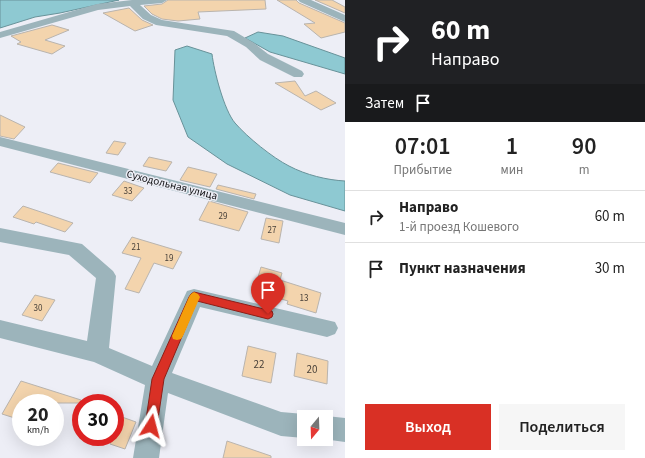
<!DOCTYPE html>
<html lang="ru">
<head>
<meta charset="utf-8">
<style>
	:root { --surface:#fff; --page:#f6f6f6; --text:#222; --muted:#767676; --line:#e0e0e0; --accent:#d93025 }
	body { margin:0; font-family:"Source Sans 3",sans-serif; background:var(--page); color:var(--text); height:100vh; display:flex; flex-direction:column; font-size:15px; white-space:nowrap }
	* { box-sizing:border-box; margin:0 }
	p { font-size:13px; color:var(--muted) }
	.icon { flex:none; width:22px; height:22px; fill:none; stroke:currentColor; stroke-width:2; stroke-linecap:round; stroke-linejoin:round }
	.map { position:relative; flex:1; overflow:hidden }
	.drawer { display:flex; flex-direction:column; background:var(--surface); width:300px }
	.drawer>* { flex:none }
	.banner { background:#202124; color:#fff; overflow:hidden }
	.needle { width:26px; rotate:199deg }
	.controls { position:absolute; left:297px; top:410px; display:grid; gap:8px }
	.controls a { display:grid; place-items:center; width:36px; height:36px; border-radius:0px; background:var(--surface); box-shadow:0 4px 16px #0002; font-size:20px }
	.speed { position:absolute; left:12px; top:394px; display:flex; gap:8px; font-size:20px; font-weight:700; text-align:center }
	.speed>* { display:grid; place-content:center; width:52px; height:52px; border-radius:50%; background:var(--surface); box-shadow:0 4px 16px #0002; line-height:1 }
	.speed small { font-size:10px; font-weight:400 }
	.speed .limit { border:6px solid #d22; background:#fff; color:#111 }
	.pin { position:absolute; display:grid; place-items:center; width:34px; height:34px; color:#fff; margin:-41px -17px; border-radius:50% 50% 50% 0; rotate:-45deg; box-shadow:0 0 4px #0007 }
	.pin .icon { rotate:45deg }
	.me { position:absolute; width:44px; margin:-22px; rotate:9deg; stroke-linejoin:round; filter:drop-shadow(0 0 3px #0008) }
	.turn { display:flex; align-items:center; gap:14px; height:84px; padding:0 20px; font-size:18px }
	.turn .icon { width:52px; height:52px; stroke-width:2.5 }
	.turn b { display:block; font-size:28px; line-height:34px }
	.then { display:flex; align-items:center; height:38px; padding:0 20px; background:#0003; gap:8px; font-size:15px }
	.eta { display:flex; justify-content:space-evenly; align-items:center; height:68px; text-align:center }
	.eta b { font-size:24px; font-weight:600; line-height:28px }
	.button { display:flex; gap:8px; margin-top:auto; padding:8px 20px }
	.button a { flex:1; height:46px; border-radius:0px; background:var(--accent); color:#fff; font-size:16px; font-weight:600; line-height:46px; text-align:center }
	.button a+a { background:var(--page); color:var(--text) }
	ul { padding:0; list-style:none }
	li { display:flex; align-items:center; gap:12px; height:52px; padding:0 20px; border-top:1px solid var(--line) }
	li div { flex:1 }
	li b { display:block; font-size:15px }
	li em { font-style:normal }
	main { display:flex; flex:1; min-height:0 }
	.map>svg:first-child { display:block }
	.water { fill:#8ec9d2; stroke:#689299 }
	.building { fill:#f3d4ad; stroke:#b9b4ae }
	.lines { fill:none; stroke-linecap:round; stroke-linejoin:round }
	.minor { fill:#9cb4bb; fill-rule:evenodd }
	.route { fill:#d93025; stroke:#8d1f18 }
	.slow { fill:#f59e0b }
	.labels { text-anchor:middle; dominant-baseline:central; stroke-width:3; stroke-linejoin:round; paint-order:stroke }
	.number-label { font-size:9px; fill:#4a423a }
	.street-label { font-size:11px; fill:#111114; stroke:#edeef6 }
	.near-number-label { font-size:11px; fill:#4a423a }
</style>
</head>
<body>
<main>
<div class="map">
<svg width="345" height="458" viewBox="0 0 345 458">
	<rect width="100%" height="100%" fill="#edeef6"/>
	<g class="water">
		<path d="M0 0H119L60 13 35 17 0 28Z"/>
		<path d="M258 32 283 36 345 58V74L270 52 245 38Z"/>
		<path d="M187 46 212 54C214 71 224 110 235 123 247 137 273 158 289 166 306 175 327 180 345 181V211L290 195 227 164 188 137 173 100 175 50Z"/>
	</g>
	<g class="building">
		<path d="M168 0H265L266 9 198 12 200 19 178 21 162 19 152 14 144 6 162 4Z"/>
		<path d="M277 0H296L299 3 345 23V32L321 38 304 24 315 23Z"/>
		<path d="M315 0H332L345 7V13Z"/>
		<path d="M129 8 142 20 153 25 135 31 103 13Z"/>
		<path d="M52 25 69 30 45 40 65 46 52 54 17 44 21 42 11 36Z"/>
		<path d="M295 81 305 96 316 91 336 103 321 110 275 83Z"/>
		<path d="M0 115 25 127 14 139 0 136Z"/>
		<path d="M114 141 126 143 118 155 106 153Z"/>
		<path d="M149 157 172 162 166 171 143 166Z"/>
		<path d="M58 163 98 173 90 183 50 172Z"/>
		<path d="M188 167 217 174 210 187 180 180Z"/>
		<path d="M124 181 144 188 132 201 112 195Z"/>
		<path d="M218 185 256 194 254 199 216 189Z"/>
		<path d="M209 201 248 212 239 231 199 220Z"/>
		<path d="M23 206 47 214 73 223 65 232 36 222 34 224 13 217Z"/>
		<path d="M266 218 283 221 279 243 261 239Z"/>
		<path d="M132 237 182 252 173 269 154 263 139 293 125 289 141 258 122 253Z"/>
		<path d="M261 267 282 273 280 280 321 293 316 313 287 304 288 301 254 291Z"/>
		<path d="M35 295 55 300 42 321 22 315Z"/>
		<path d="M248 346 276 353 271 383 242 376Z"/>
		<path d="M297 353 328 361 327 384 294 376Z"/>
		<path d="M21 381 81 400 80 403H21V420L2 414Z"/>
		<path d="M122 417 136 422 125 449 110 444 113 437H115V433Z"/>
		<path d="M227 441 271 456V458H223Z"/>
	</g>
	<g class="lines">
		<g class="minor">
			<path d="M132 0H167L162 3 140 5 151 15 162 20 234 31 254 43 268 54 302 71 304 74 302 77H294L260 60 246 47 227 36 156 25 143 19 130 6 98 10 0 38V32L97 4Z"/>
			<path d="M298 0H311L345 15V22L300 2Z"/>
			<path d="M0 137 345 223V235L0 146Z"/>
			<path d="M0 228 82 244 113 271 116 276 109 348 152 366 187 291 194 289 335 322 338 328 335 334 327 337 200 307 172 373 281 412 304 414 312 417H304V438L281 436 168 393 159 458H133L145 385 94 362 0 338V320L87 341 96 278 69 255 0 242Z"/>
			<path d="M326 416 345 418V442L323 439H326V417H323Z"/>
		</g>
	</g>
	<path class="route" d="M194 292 268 310 272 311 273 314 272 317 268 319 197 301 164 379 157 426 156 431 151 433 147 431 145 426 152 379 189 297 191 294Z"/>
	<path class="slow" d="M194 292 198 294 200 297 183 336 181 339 177 340 173 339 172 336 189 297 191 294Z"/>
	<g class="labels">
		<g class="number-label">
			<text x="128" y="191">33</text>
			<text x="223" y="216">29</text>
			<text x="272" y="230">27</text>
			<text x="136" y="247">21</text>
			<text x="169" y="258">19</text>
			<text x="304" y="298">13</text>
			<text x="38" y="308">30</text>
		</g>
		<g class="street-label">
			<text transform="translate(172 185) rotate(14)">Суходольная улица</text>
		</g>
		<g class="near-number-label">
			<text x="259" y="364">22</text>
			<text x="312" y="369">20</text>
		</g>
	</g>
</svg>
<div class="controls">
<a><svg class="needle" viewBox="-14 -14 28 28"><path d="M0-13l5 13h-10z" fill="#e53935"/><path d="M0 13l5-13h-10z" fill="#767676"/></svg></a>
</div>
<div class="speed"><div>20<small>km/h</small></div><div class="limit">30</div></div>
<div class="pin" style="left:268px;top:314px;background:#d93025"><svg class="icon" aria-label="arrive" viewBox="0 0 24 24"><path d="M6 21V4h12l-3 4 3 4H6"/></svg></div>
<svg class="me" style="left:151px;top:426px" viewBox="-20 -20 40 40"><path d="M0-17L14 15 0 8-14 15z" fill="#d93025" stroke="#fff" stroke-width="4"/></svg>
</div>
<section class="drawer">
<div class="banner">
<div class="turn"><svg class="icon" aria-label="right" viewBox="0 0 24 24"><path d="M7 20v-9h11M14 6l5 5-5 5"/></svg><div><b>60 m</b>Направо</div></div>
<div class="then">Затем<svg class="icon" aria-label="arrive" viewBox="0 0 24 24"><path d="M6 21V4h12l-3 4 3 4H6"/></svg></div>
</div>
<div class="eta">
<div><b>07:01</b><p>Прибытие</p></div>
<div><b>1</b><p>мин</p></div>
<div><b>90</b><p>m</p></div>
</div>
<ul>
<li><svg class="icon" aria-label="right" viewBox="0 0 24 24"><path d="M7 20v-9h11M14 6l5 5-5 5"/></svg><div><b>Направо</b><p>1-й проезд Кошевого</p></div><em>60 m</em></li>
<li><svg class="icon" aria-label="arrive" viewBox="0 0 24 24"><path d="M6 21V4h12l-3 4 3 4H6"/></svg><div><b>Пункт назначения</b></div><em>30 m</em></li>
</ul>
<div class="button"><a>Выход</a><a>Поделиться</a></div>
</section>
</main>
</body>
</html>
